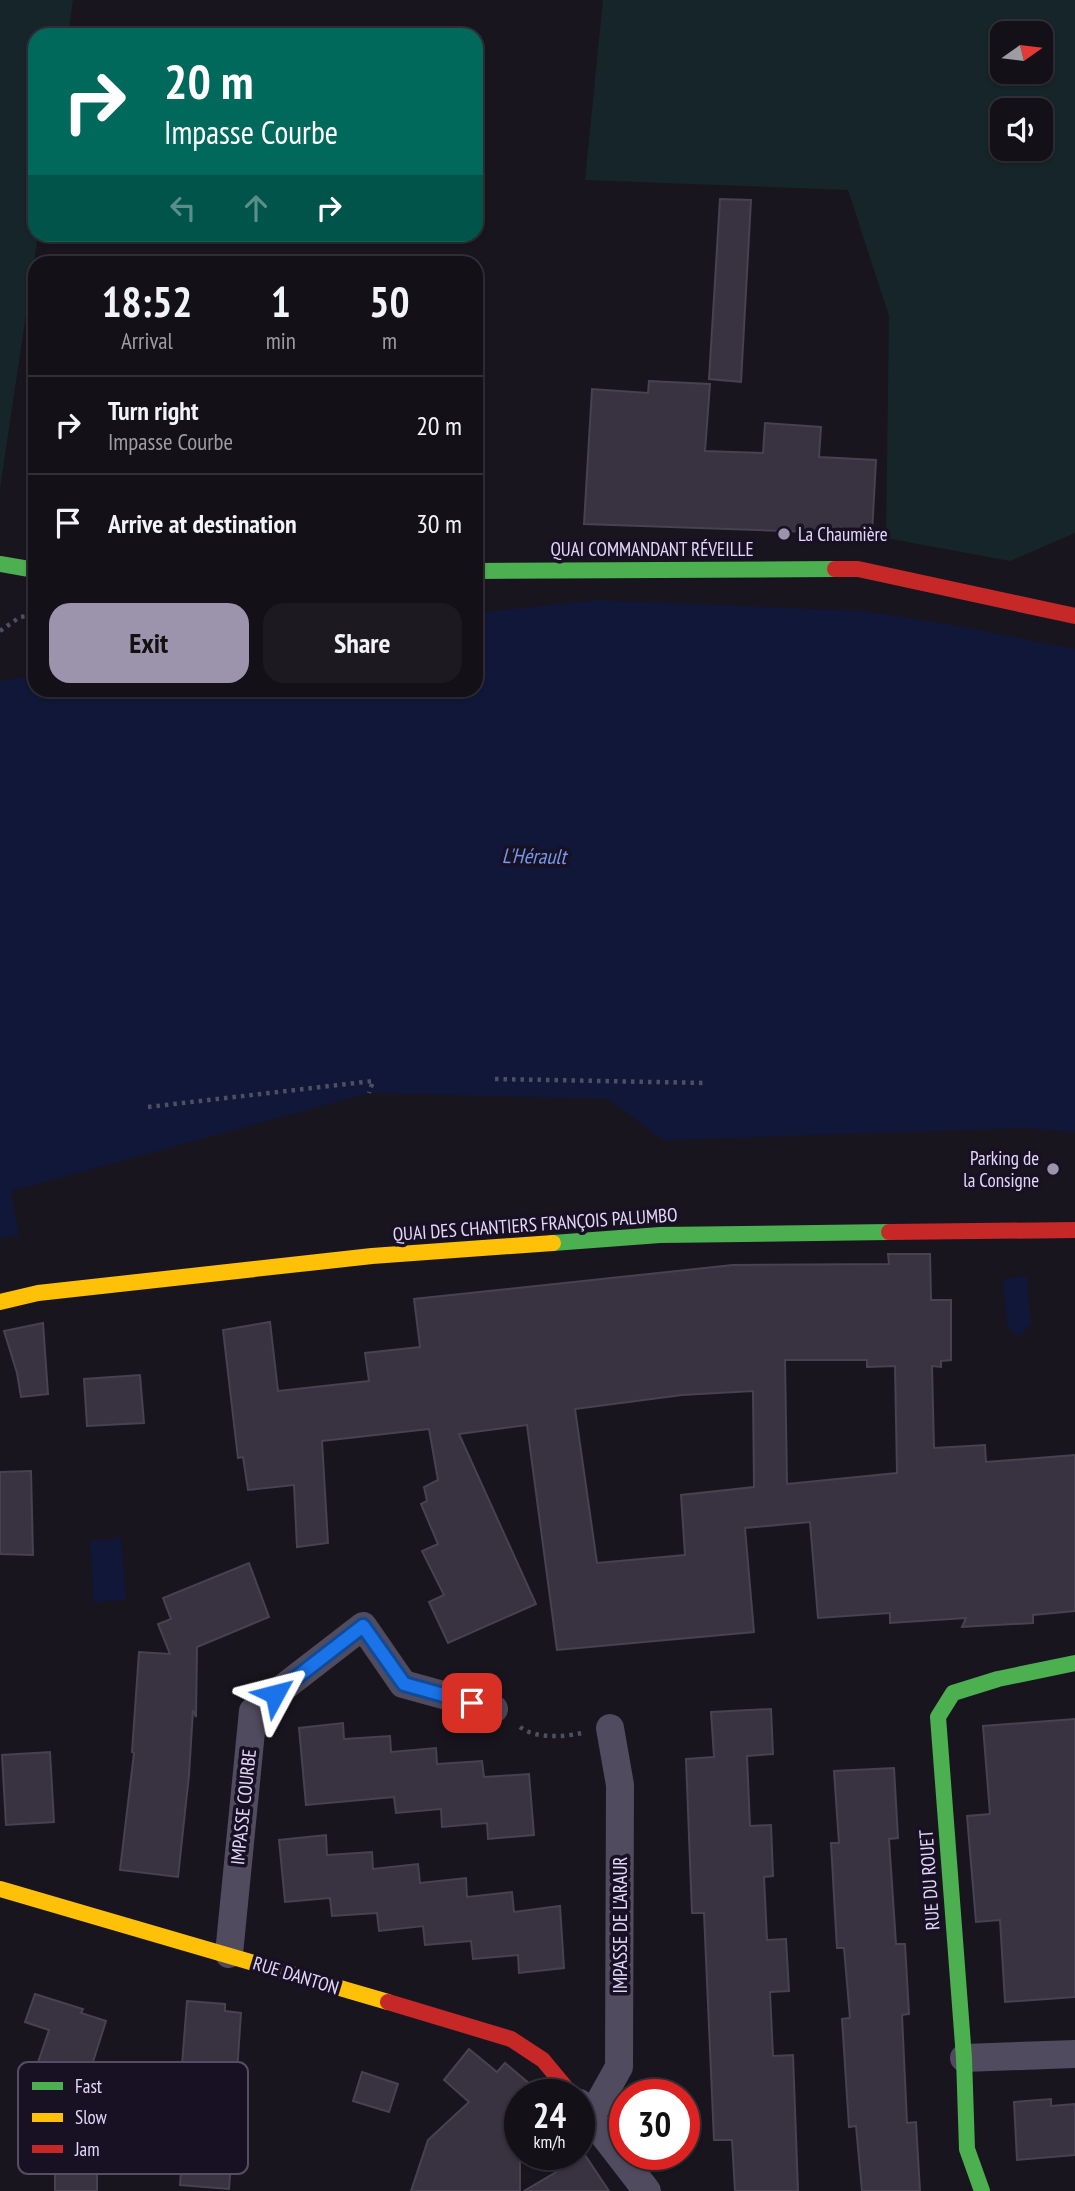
<!DOCTYPE html>
<html lang="en">
<head>
<meta charset="utf-8">
<style>
	:root { --surface:#131017; --page:#1c1920; --text:#f1f3f6; --muted:#9d9da1; --line:#323036; --accent:#9c94ad }
	body { margin:0; font-family:"PT Sans Narrow",sans-serif; background:var(--page); color:var(--text); height:100vh; display:flex; flex-direction:column; font-size:26px; white-space:nowrap }
	* { box-sizing:border-box; margin:0 }
	p { font-size:23px; color:var(--muted) }
	.icon { flex:none; width:38px; height:38px; fill:none; stroke:currentColor; stroke-width:2; stroke-linecap:round; stroke-linejoin:round }
	.map { position:relative; flex:1; overflow:hidden }
	.drawer { position:absolute; left:28px; top:256px; width:455px; height:441px; display:flex; flex-direction:column; background:var(--surface); border-radius:21px; box-shadow:0 2px 5px #0004,0 0 0 2px var(--line) }
	.drawer>* { flex:none }
	.hud { position:absolute; left:28px; top:28px; width:455px; height:214px; border-radius:21px; box-shadow:0 2px 5px #0004,0 0 0 2px var(--line); background:#00695c; color:#fff; overflow:hidden }
	.needle { width:46px; rotate:76deg }
	.tools { position:absolute; left:990px; top:21px; display:grid; gap:14px }
	.tools a { display:grid; place-items:center; width:63px; height:63px; border-radius:14px; background:var(--surface); box-shadow:0 2px 5px #0004,0 0 0 2px var(--line); font-size:35px }
	.speed { position:absolute; left:504px; top:2079px; display:flex; gap:14px; font-size:35px; font-weight:700; text-align:center }
	.speed>* { display:grid; place-content:center; width:91px; height:91px; border-radius:50%; background:var(--surface); box-shadow:0 2px 5px #0004,0 0 0 2px var(--line); line-height:1 }
	.speed small { font-size:18px; font-weight:400 }
	.speed .limit { border:10px solid #d22; background:#fff; color:#111 }
	.pin { position:absolute; display:grid; place-items:center; width:60px; height:60px; color:#fff; margin:-30px; border-radius:14px; box-shadow:0 4px 10px #0006 }
	.me { position:absolute; width:77px; margin:-38px; rotate:52deg; stroke-linejoin:round; filter:drop-shadow(0 0 5px #0008) }
	.turn { display:flex; align-items:center; gap:24px; height:147px; padding:0 21px; font-size:32px }
	.turn .icon { width:91px; height:91px; stroke-width:2.5 }
	.turn b { display:block; font-size:49px; line-height:60px }
	.lanes { display:flex; align-items:center; height:66px; padding:0 21px; background:#0003; justify-content:center; gap:35px; direction:ltr }
	.lanes .off { opacity:.35 }
	.eta { display:flex; justify-content:space-evenly; align-items:center; height:119px; text-align:center }
	.eta b { font-size:42px; font-weight:600; line-height:49px }
	.action { display:flex; gap:14px; margin-top:auto; padding:14px 21px }
	.action a { flex:1; height:80px; border-radius:21px; background:var(--accent); color:#111; font-size:28px; font-weight:600; line-height:80px; text-align:center }
	.action a+a { background:var(--page); color:var(--text) }
	ul { padding:0; list-style:none }
	li { display:flex; align-items:center; gap:21px; height:98px; padding:0 21px; border-top:2px solid var(--line) }
	li div { flex:1 }
	li b { display:block; font-size:26px }
	li em { font-style:normal }
	.map>svg:first-child { display:block }
	.green { fill:#16252a; fill-rule:evenodd }
	.water { fill:#111739 }
	.building { fill:#393341; stroke:#474152; stroke-width:2; fill-rule:evenodd }
	.lines { fill:none; stroke-linecap:round; stroke-linejoin:round }
	.path { stroke:#4c515f; stroke-width:4.5; stroke-dasharray:3.5 5; stroke-linecap:butt }
	.street { stroke:#504b5e; stroke-width:28 }
	.fast { stroke:#4caf50; stroke-width:16 }
	.slow { stroke:#ffc107; stroke-width:16 }
	.jam { stroke:#c62828; stroke-width:16 }
	.route-casing { stroke:#114b97; stroke-width:18 }
	.route { stroke:#1a73e8; stroke-width:12 }
	.poi-dot { fill:#9c94ad; stroke:#181123; stroke-width:2.5 }
	.labels { text-anchor:middle; dominant-baseline:central; stroke-width:7; stroke-linejoin:round; paint-order:stroke }
	.poi-label { font-size:19px; fill:#e3d8fa; stroke:#181123; text-anchor:start }
	.street-label { font-size:19px; fill:#e3d8fa; stroke:#181123 }
	.water-label { font-size:21px; font-style:italic; fill:#7399ed; stroke:#181123 }
	.key { fill:#181123; stroke:#554d64; stroke-width:2 }
	.key-label { font-size:19px; fill:#e3d8fa }
</style>
</head>
<body>
<div class="map">
<svg width="1075" height="2191" viewBox="0 0 1075 2191">
	<rect width="100%" height="100%" fill="#19151f"/>
	<g class="green">
		<path d="M0 0H73L68 35H35V234L38 235 0 488Z"/>
		<path d="M603 0H1075V533L1010 561 886 538 889 316 848 190 585 180ZM1003 33H1041V72H1003ZM1003 110H1041V149H1003Z"/>
	</g>
	<g class="water">
		<path d="M597 600 863 611 959 626 1075 649V1132L1026 1128 664 1140 608 1099 369 1093 11 1191 19 1235 0 1238V681L35 676V690H476V613Z"/>
		<path d="M1027 1276 1031 1326 1026 1327 1023 1334 1015 1335 1011 1329 1008 1328 1003 1279Z"/>
		<path d="M121 1538 126 1600 94 1602 90 1541Z"/>
	</g>
	<g class="building">
		<path d="M720 199 751 200 741 382 709 379Z"/>
		<path d="M649 381 710 384 705 451 763 453 765 423 821 427 819 457 876 460 872 534 584 524 592 389 648 393Z"/>
		<path d="M888 1254H930L931 1300H951V1360L941 1361V1367L932 1366 934 1448 985 1445 986 1462 1075 1455V1611L1033 1615V1623L962 1627 966 1618 890 1623V1613L818 1618 810 1522 745 1528 754 1632 557 1650 527 1425 459 1434 536 1604 448 1643 429 1602 444 1595 422 1551 438 1544 421 1504 427 1501 424 1487 438 1480 429 1429 322 1441 328 1543 297 1547 294 1485 248 1490 243 1457 238 1458 223 1330 270 1322 278 1391 369 1381 365 1353 420 1347 414 1299 733 1265 889 1264ZM785 1360H867V1367L895 1366 897 1473 787 1484ZM753 1391 754 1487 681 1495 685 1555 597 1563 575 1409 682 1395Z"/>
		<path d="M43 1323 48 1394 21 1397 17 1373 4 1331Z"/>
		<path d="M140 1375 144 1423 87 1426 84 1379Z"/>
		<path d="M31 1471 33 1555 0 1554V1472Z"/>
		<path d="M249 1563 269 1617 197 1647 196 1717 193 1710 189 1775 178 1877 120 1870 134 1753 132 1752 139 1652 170 1654 158 1624 171 1619 163 1598Z"/>
		<path d="M771 1709 773 1754 747 1756 750 1826 771 1825 773 1876 764 1877 767 1940 786 1939 789 1991 770 1992 773 2056 793 2055 798 2191H735L732 2140H714L704 1913H692L686 1759 714 1757 711 1712Z"/>
		<path d="M1075 1719V1997L1005 2002 1000 1920 976 1922 967 1816 990 1814 983 1726Z"/>
		<path d="M343 1723 344 1739 390 1736 391 1752 436 1748 437 1764 482 1761 484 1777 529 1774 534 1835 488 1839 487 1823 442 1827 441 1809 396 1813 394 1797 306 1805 299 1728Z"/>
		<path d="M50 1752 54 1822 6 1825 2 1755Z"/>
		<path d="M894 1768 898 1838 889 1839 896 1944H905L909 2014 902 2015 907 2123 916 2122 920 2191H862L856 2126 849 2127 842 2019 850 2018 844 1948H837L835 1914 831 1843H839L834 1771Z"/>
		<path d="M326 1835 327 1855 372 1852 373 1869 418 1864 420 1883 466 1878 467 1897 512 1892 514 1912 560 1906 564 1968 519 1973 518 1955 473 1959 471 1941 425 1945 423 1926 379 1931 377 1913 332 1916 330 1898 285 1902 279 1840Z"/>
		<path d="M35 1994 83 2009 81 2013 106 2021 85 2087 35 2071 49 2030 25 2022Z"/>
		<path d="M187 2001 225 2004V2011L241 2013 233 2133 178 2116Z"/>
		<path d="M469 2049 497 2072 505 2063 543 2095H520V2191H411L428 2140 469 2102 444 2080Z"/>
		<path d="M362 2072 398 2084 389 2112 353 2101Z"/>
		<path d="M1051 2099V2106L1075 2104V2155L1017 2160 1014 2102Z"/>
		<path d="M233 2137 229 2189 180 2185 181 2170 173 2168 176 2139Z"/>
		<path d="M97 2141V2191H55V2164H65V2142Z"/>
		<path d="M585 2155 609 2191H524Z"/>
	</g>
	<g class="lines">
		<g class="path">
			<path d="M0 631 20 617 35 615"/>
			<path d="M495 1079 707 1083"/>
			<path d="M148 1107 373 1081 369 1093"/>
			<path d="M520 1727C536 1739 563 1737 582 1733"/>
		</g>
		<g class="street">
			<path d="M229 1954 253 1711 363 1626 403 1684 494 1709"/>
			<path d="M964 2058 1075 2054"/>
			<path d="M579 2103 647 2191"/>
			<path d="M591 2117 619 2067 620 1785 610 1728"/>
		</g>
		<g class="fast">
			<path d="M0 564 35 570"/>
			<path d="M476 571 835 569"/>
			<path d="M553 1243 660 1235 889 1232"/>
			<path d="M982 2191 967 2149 964 2058 938 1717 953 1693 998 1679 1075 1663"/>
		</g>
		<g class="slow">
			<path d="M0 1302 38 1293 372 1256 553 1243"/>
			<path d="M0 1889 388 2002"/>
		</g>
		<g class="jam">
			<path d="M835 569H858L1075 616"/>
			<path d="M889 1232 1075 1230"/>
			<path d="M388 2002 511 2039 543 2060 572 2095"/>
		</g>
	</g>
	<g class="lines">
		<defs>
			<path id="route" d="M275 1694 363 1626 404 1684 472 1703"/>
		</defs>
		<use href="#route" class="route-casing"/>
		<use href="#route" class="route"/>
	</g>
	<g class="poi-dot">
		<circle cx="784" cy="534" r="7"/>
		<circle cx="1053" cy="1169" r="7"/>
	</g>
	<g class="labels">
		<g class="poi-label">
			<text x="798" y="534">La Chaumière</text>
			<text x="1039" y="1158" text-anchor="end">Parking de<tspan x="1039" dy="22">la Consigne</tspan></text>
		</g>
		<g class="street-label">
			<text x="652" y="549">QUAI COMMANDANT RÉVEILLE</text>
			<text transform="translate(535 1224) rotate(-4)">QUAI DES CHANTIERS FRANÇOIS PALUMBO</text>
			<text transform="translate(243 1807) rotate(-84)">IMPASSE COURBE</text>
			<text transform="translate(929 1880) rotate(-94)">RUE DU ROUET</text>
			<text transform="translate(620 1925) rotate(-90)">IMPASSE DE L'ARAUR</text>
			<text transform="translate(296 1975) rotate(17)">RUE DANTON</text>
		</g>
		<g class="water-label">
			<text transform="translate(534 856) rotate(1)">L'Hérault</text>
		</g>
	</g>
	<rect x="18" y="2062" width="230" height="112" rx="10" class="key"/>
	<rect x="32" y="2082" width="31" height="8" fill="#4caf50"/>
	<rect x="32" y="2113" width="31" height="9" fill="#ffc107"/>
	<rect x="32" y="2145" width="31" height="8" fill="#c62828"/>
	<g class="key-label">
		<text x="75" y="2093">Fast</text>
		<text x="75" y="2124">Slow</text>
		<text x="75" y="2156">Jam</text>
	</g>
</svg>
<div class="tools">
<a><svg class="needle" viewBox="-14 -14 28 28"><path d="M0-13l5 13h-10z" fill="#e53935"/><path d="M0 13l5-13h-10z" fill="#9d9da1"/></svg></a>
<a><svg class="icon" aria-label="sound" viewBox="0 0 24 24"><path d="M4 9h4l5-4v14l-5-4H4zM17 9q2 3 0 6"/></svg></a>
</div>
<div class="speed"><div>24<small>km/h</small></div><div class="limit">30</div></div>
<div class="pin" style="left:472px;top:1703px;background:#d93025"><svg class="icon" aria-label="arrive" viewBox="0 0 24 24"><path d="M6 21V4h12l-3 4 3 4H6"/></svg></div>
<svg class="me" style="left:275px;top:1694px" viewBox="-20 -20 40 40"><path d="M0-17L14 15 0 8-14 15z" fill="#1a73e8" stroke="#fff" stroke-width="4"/></svg>
<div class="hud">
<div class="turn"><svg class="icon" aria-label="right" viewBox="0 0 24 24"><path d="M7 20v-9h11M14 6l5 5-5 5"/></svg><div><b>20 m</b>Impasse Courbe</div></div>
<div class="lanes"><svg class="icon off" aria-label="left" viewBox="0 0 24 24"><path d="M17 20v-9H6M10 6l-5 5 5 5"/></svg><svg class="icon off" aria-label="ahead" viewBox="0 0 24 24"><path d="M12 20V5M6 11l6-6 6 6"/></svg><svg class="icon" aria-label="right" viewBox="0 0 24 24"><path d="M7 20v-9h11M14 6l5 5-5 5"/></svg></div>
</div>
<section class="drawer">
<div class="eta">
<div><b>18:52</b><p>Arrival</p></div>
<div><b>1</b><p>min</p></div>
<div><b>50</b><p>m</p></div>
</div>
<ul>
<li><svg class="icon" aria-label="right" viewBox="0 0 24 24"><path d="M7 20v-9h11M14 6l5 5-5 5"/></svg><div><b>Turn right</b><p>Impasse Courbe</p></div><em>20 m</em></li>
<li><svg class="icon" aria-label="arrive" viewBox="0 0 24 24"><path d="M6 21V4h12l-3 4 3 4H6"/></svg><div><b>Arrive at destination</b></div><em>30 m</em></li>
</ul>
<div class="action"><a>Exit</a><a>Share</a></div>
</section>
</div>
</body>
</html>
